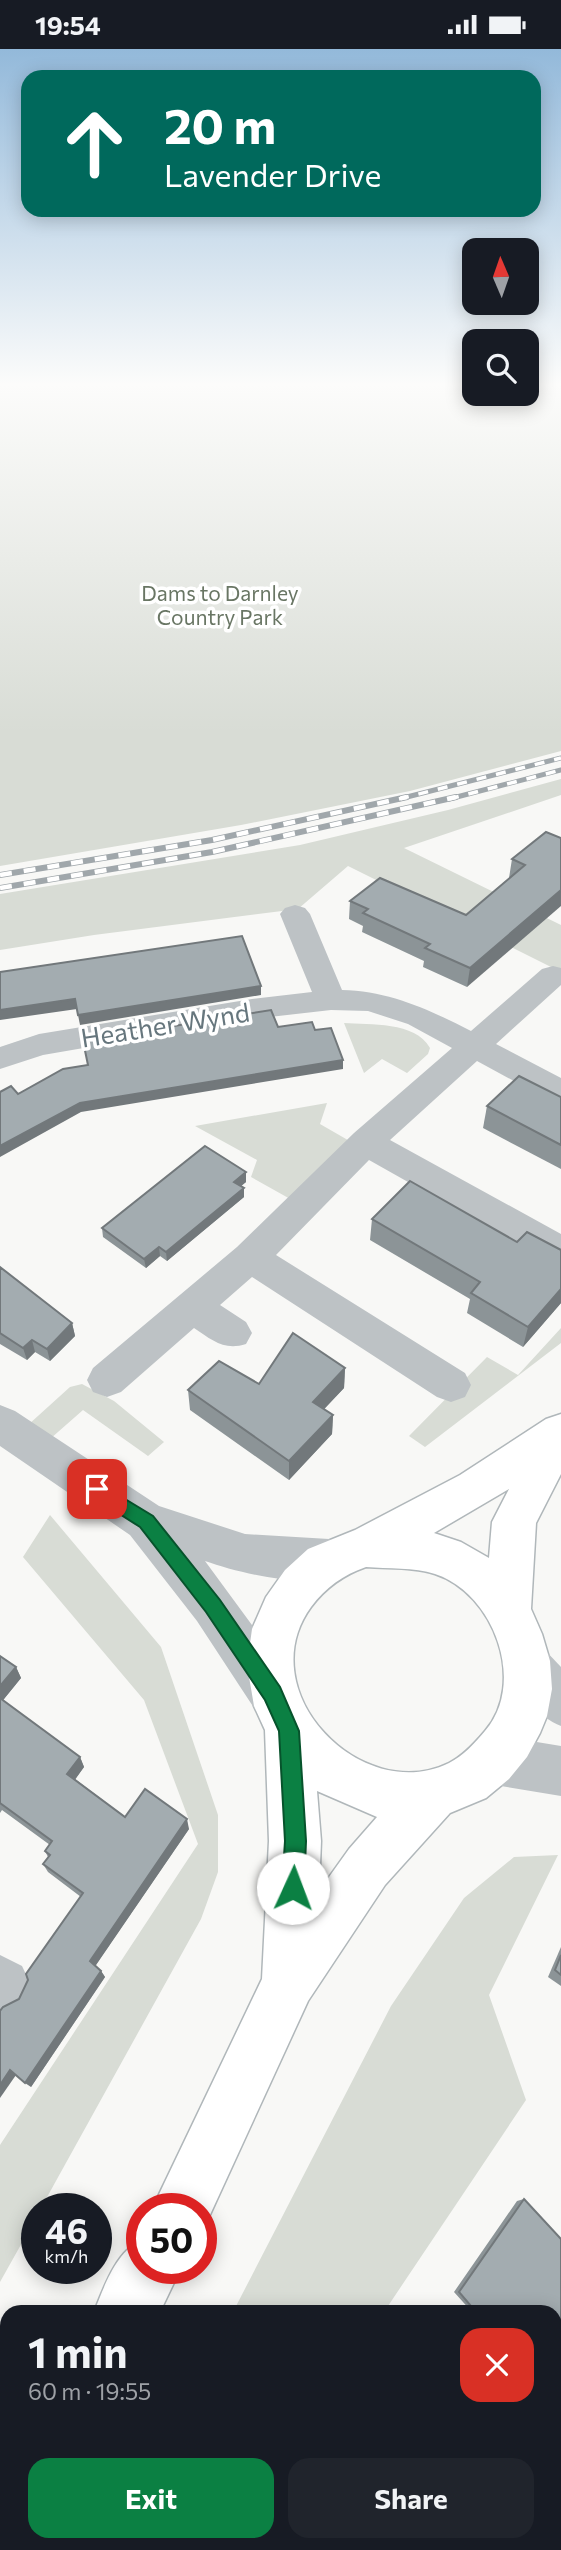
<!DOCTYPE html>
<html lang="en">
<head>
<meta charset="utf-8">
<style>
	:root { --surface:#171b24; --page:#20242c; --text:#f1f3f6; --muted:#9ea1a6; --accent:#0b8043 }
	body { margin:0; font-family:Commissioner,sans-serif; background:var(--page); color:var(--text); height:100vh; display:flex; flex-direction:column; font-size:26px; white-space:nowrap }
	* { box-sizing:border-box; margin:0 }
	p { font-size:23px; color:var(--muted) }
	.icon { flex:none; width:38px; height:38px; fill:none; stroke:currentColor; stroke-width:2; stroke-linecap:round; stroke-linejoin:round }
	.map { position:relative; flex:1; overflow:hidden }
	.drawer { position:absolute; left:0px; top:2256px; width:562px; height:247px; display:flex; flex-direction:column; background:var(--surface); border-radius:21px 21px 0 0; box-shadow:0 4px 18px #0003 }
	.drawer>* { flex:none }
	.banner { position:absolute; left:21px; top:21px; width:520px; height:147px; border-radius:21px; box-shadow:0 4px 18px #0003; background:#00695c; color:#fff; overflow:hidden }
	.needle { width:46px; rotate:358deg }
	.tools { position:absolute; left:462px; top:189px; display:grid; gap:14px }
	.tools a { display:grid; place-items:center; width:77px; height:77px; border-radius:14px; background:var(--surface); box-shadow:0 4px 18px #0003; font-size:35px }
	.speed { position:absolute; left:21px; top:2144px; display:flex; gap:14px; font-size:35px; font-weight:700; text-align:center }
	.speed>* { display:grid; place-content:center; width:91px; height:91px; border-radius:50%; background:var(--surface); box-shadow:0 4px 18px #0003; line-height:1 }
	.speed small { font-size:18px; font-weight:400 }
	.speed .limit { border:10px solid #d22; background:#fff; color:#111 }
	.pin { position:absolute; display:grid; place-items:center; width:60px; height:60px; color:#fff; margin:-30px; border-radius:14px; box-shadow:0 4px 10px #0006 }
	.me { position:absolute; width:77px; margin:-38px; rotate:2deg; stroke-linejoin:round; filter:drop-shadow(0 0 5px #0008) }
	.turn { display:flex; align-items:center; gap:24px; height:147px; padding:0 28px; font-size:32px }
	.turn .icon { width:91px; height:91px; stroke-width:2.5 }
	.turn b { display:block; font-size:49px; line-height:60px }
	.round { display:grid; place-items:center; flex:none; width:74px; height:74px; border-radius:21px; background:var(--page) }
	.overview { display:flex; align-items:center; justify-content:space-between; height:119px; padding:0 28px }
	h1 { font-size:42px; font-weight:700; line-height:52px }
	.primary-button { display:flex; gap:14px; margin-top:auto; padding:14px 28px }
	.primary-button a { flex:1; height:80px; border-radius:21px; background:var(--accent); color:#fff; font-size:28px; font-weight:700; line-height:80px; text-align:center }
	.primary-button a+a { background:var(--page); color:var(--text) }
	.status { display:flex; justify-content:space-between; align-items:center; height:49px; padding:0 35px; background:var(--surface); direction:ltr }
	.status svg { height:19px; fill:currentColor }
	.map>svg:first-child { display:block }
	.green { fill:#d8dcd5 }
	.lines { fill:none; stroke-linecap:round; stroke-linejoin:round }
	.secondary-casing { stroke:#b0b7ba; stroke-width:3 }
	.minor { fill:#bdc2c5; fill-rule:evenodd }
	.secondary { fill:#fff; fill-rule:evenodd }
	.rail-far1-casing { stroke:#a0a7ab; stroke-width:5 }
	.rail-casing { stroke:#a0a7ab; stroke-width:6 }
	.rail-far1 { stroke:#fff; stroke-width:3.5; stroke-dasharray:10; stroke-linecap:butt }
	.rail { stroke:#fff; stroke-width:4.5; stroke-dasharray:12; stroke-linecap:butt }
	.wall { fill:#8c9497 }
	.shaded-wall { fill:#72787b }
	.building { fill:#a3acb0; stroke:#72787b; stroke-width:2 }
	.route { fill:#0b8043; stroke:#07532c; stroke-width:2 }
	.labels { text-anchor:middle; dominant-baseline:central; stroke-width:7; stroke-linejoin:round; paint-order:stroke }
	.far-park-label { font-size:21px; fill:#697664; stroke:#fff }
	.street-label { font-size:26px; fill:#66767d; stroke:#fff }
</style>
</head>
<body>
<div class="status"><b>19:54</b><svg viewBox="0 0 49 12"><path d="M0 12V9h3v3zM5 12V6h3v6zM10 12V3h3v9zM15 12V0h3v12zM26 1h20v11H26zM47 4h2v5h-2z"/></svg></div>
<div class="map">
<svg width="561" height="2501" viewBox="0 0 561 2501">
	<rect width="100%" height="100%" fill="#f8f8f6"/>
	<g class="green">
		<path d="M0 335H474V345H527V335H561V702L410 742 241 776 0 817Z"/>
		<path d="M561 730V746L404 799 561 876V923L348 817 298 860 94 886 0 901V845L300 796 448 761Z"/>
		<path d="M344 974C370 976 415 972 430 999L428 1005 407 1024 382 1010 364 1024Z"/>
		<path d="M327 1054 320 1075 353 1094 292 1151 251 1128 257 1111 195 1077Z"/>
		<path d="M561 1279V1294L425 1398 409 1387 487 1308 518 1326Z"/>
		<path d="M82 1335 114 1352 164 1393 148 1407 83 1361 50 1390 28 1376 70 1338Z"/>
		<path d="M50 1466 161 1598 218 1766V1823L201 1870 41 2159 37 2160V2167L0 2233V2096L198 1795 144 1651 23 1508Z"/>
		<path d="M558 1806 489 1946 526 2051 384 2263H233L391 1957 464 1849 514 1808Z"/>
		<path d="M113 2496H363V2501H110Z"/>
	</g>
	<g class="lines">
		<defs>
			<g id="secondary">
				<path d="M561 1365V1425L536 1474 531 1560 542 1585 550 1612 552 1640 547 1667 540 1684 527 1708 509 1730 486 1749 450 1764 385 1836 308 1952 203 2181 201 2182V2160H152L262 1930 269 1792 265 1681 254 1657 247 1616 252 1580 266 1548 285 1521 308 1500 355 1481 460 1426 546 1370ZM509 1440 492 1473 489 1509 461 1493 434 1484ZM366 1518C388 1520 414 1518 435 1525 494 1544 527 1634 485 1682 475 1694 463 1707 449 1714 361 1757 250 1642 311 1558 326 1538 343 1526 366 1518ZM317 1742 377 1768 349 1800 319 1842 321 1792Z"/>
				<path d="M142 2191V2219H181L160 2263H94C104 2238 116 2202 142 2191Z"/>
				<path d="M7 2437V2496H31L27 2501H0V2440Z"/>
			</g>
		</defs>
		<use href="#secondary" class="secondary-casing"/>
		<g class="minor">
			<path d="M295 856 305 859 310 865 342 941C390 942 430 961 471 982L542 920 553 917 561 919V936L496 995 561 1029V1054L549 1051 477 1012 390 1091 561 1185V1216L548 1212 369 1111 276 1206 465 1324 471 1336 465 1348 451 1353 437 1348 252 1228 220 1256 246 1273 252 1284 246 1295C224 1302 212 1291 194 1279L121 1343 107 1348 93 1343 87 1331 93 1319 237 1198 354 1084 452 999 408 975 368 962 331 961 252 970 43 1006 0 1020V998L39 985 252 950 312 943 280 865 285 859Z"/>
			<path d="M0 1356 15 1362 159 1457 245 1485 329 1490 345 1496 351 1511 345 1526C307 1540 242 1525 205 1512L290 1628 297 1645 290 1662 273 1669 256 1662 197 1572 130 1486 0 1397Z"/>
			<path d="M526 1592 543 1599 561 1618V1677C535 1666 513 1641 502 1615L509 1599Z"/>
			<path d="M495 1686 561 1697V1747L495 1736 477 1729 470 1711 477 1693Z"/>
			<path d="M0 1906 22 1917 31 1936 22 1955 3 1964 0 1962Z"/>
		</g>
		<use href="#secondary" class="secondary"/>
		<defs>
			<g id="rail-far1">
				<path d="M399 750 561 709"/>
				<path d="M449 750 561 721"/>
			</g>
			<g id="rail">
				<path d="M0 826 212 791 407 748"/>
				<path d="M0 839 212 803 456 748"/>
			</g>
		</defs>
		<use href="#rail-far1" class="rail-far1-casing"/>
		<use href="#rail" class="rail-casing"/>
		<use href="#rail-far1" class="rail-far1"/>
		<use href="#rail" class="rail"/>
	</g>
	<g class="wall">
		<path d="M546 783 467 938 423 918 424 912 362 883 363 877 349 870 350 852 466 866 509 829 512 810Z"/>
		<path d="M561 1048V1120L483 1079 487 1057Z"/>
		<path d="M246 1123V1133L241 1137 244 1148 167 1212 160 1207 146 1219 103 1188 102 1179Z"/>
		<path d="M372 1170 517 1193 561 1201V1254L523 1298 467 1264 470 1250 370 1191Z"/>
		<path d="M0 1218 72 1274 75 1287 50 1312 35 1303 27 1311 0 1295Z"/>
		<path d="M345 1319 344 1339 324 1360 333 1366 332 1385 289 1431 190 1361 188 1341 259 1335Z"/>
		<path d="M0 1607 16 1618 21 1629 3 1651 80 1708 84 1718 75 1730 125 1768 189 1780 95 1917 101 1922 105 1928 31 2038 19 1950 81 1848 48 1823 43 1815 48 1808 45 1802 50 1796 2 1761 0 1764Z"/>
		<path d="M561 1898V1937L548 1928Z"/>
		<path d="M524 2150 561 2190V2338L555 2330V2263H472L454 2243 517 2152Z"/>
	</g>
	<g class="shaded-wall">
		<path d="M561 841V857L467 938 470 919Z"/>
		<path d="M261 937V946L80 976 78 966Z"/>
		<path d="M75 950 77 960 0 971V961Z"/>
		<path d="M343 1011V1020L81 1063 0 1108V1097L80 1054Z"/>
		<path d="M246 1123V1133L235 1142 234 1133Z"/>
		<path d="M244 1139V1148L167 1212 166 1203Z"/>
		<path d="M159 1198 160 1207 146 1219 144 1210Z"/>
		<path d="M561 1240V1254L523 1298 528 1278Z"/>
		<path d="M72 1274 75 1287 50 1312 47 1300Z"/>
		<path d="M32 1291 35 1303 27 1311 23 1299Z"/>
		<path d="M345 1319 344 1339 312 1373 313 1353Z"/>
		<path d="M333 1366 332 1385 289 1431V1412Z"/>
		<path d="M16 1618 21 1629 0 1655V1637Z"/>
		<path d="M80 1708 84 1718 72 1735 67 1725Z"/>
		<path d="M187 1770 189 1780 94 1919 90 1912Z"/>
		<path d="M101 1922 105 1928 31 2038 25 2034Z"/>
		<path d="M10 2021 16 2026 0 2049V2036Z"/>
	</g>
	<g class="building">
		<path d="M546 783 561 789V841L470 919 425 899 430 895 363 864 368 860 350 852 380 829 466 866 525 816 512 810Z"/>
		<path d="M242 887 261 937 78 966 75 950 0 961V923Z"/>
		<path d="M271 961 278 978 312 973 315 981 331 979 343 1011 80 1054 0 1097V1043L11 1037 18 1045 63 1020 88 1016 83 992Z"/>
		<path d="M519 1027 561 1048V1096L487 1057Z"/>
		<path d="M205 1097 246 1123 234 1133 244 1139 166 1203 159 1198 144 1210 102 1179Z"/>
		<path d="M410 1132 517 1193 527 1183 561 1201V1240L528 1278 471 1244 480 1233 372 1170Z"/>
		<path d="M0 1218 72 1274 47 1300 32 1291 23 1299 0 1284Z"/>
		<path d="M293 1284 345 1319 313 1353 333 1366 289 1412 188 1341 219 1312 259 1335Z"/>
		<path d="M0 1607 16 1618 0 1637Z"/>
		<path d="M0 1649 80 1708 67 1725 125 1768 145 1740 187 1770 90 1912 101 1922 25 2034 10 2021 0 2036V1962L3 1958 19 1950 28 1931 26 1925 83 1844 43 1815 50 1806 45 1802 52 1792 0 1754Z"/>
		<path d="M561 1906V1926L555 1921Z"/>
		<path d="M524 2150 561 2190V2332L555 2325V2263H476L459 2243Z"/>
	</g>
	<linearGradient id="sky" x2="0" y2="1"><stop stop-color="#93b9da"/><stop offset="0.49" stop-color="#fcfcfb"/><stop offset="1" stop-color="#fcfcfb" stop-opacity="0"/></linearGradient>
	<rect width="561" height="685" fill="url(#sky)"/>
	<path class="route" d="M97 1433 153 1467 220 1551 280 1638 299 1682 306 1792 304 1839 301 1847 293 1850 286 1847 282 1839 285 1792 279 1682 265 1651 206 1563 140 1478 90 1446 88 1440 90 1435Z"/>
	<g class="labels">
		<g class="far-park-label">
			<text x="220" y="543">Dams to Darnley<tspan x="220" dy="24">Country Park</tspan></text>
		</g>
		<g class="street-label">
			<text transform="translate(165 975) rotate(-9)">Heather Wynd</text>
		</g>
	</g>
</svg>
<div class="tools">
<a><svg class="needle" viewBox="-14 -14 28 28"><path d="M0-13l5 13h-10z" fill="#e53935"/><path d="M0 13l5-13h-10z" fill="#9ea1a6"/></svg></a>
<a><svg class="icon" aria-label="search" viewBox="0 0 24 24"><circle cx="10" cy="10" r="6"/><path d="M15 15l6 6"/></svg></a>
</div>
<div class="speed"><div>46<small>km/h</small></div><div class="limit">50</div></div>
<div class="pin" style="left:97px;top:1440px;background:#d93025"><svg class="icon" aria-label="arrive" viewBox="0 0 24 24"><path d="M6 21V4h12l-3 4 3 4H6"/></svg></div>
<svg class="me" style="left:293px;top:1839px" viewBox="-20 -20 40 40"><circle r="19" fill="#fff"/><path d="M0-13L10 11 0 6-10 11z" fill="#0b8043"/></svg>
<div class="banner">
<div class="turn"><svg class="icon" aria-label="ahead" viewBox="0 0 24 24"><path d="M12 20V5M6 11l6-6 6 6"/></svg><div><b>20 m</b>Lavender Drive</div></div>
</div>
<section class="drawer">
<div class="overview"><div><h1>1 min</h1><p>60 m · 19:55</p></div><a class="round" style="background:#d93025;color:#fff"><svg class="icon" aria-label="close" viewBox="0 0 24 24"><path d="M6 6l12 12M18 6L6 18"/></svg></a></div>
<div class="primary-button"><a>Exit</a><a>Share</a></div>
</section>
</div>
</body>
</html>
